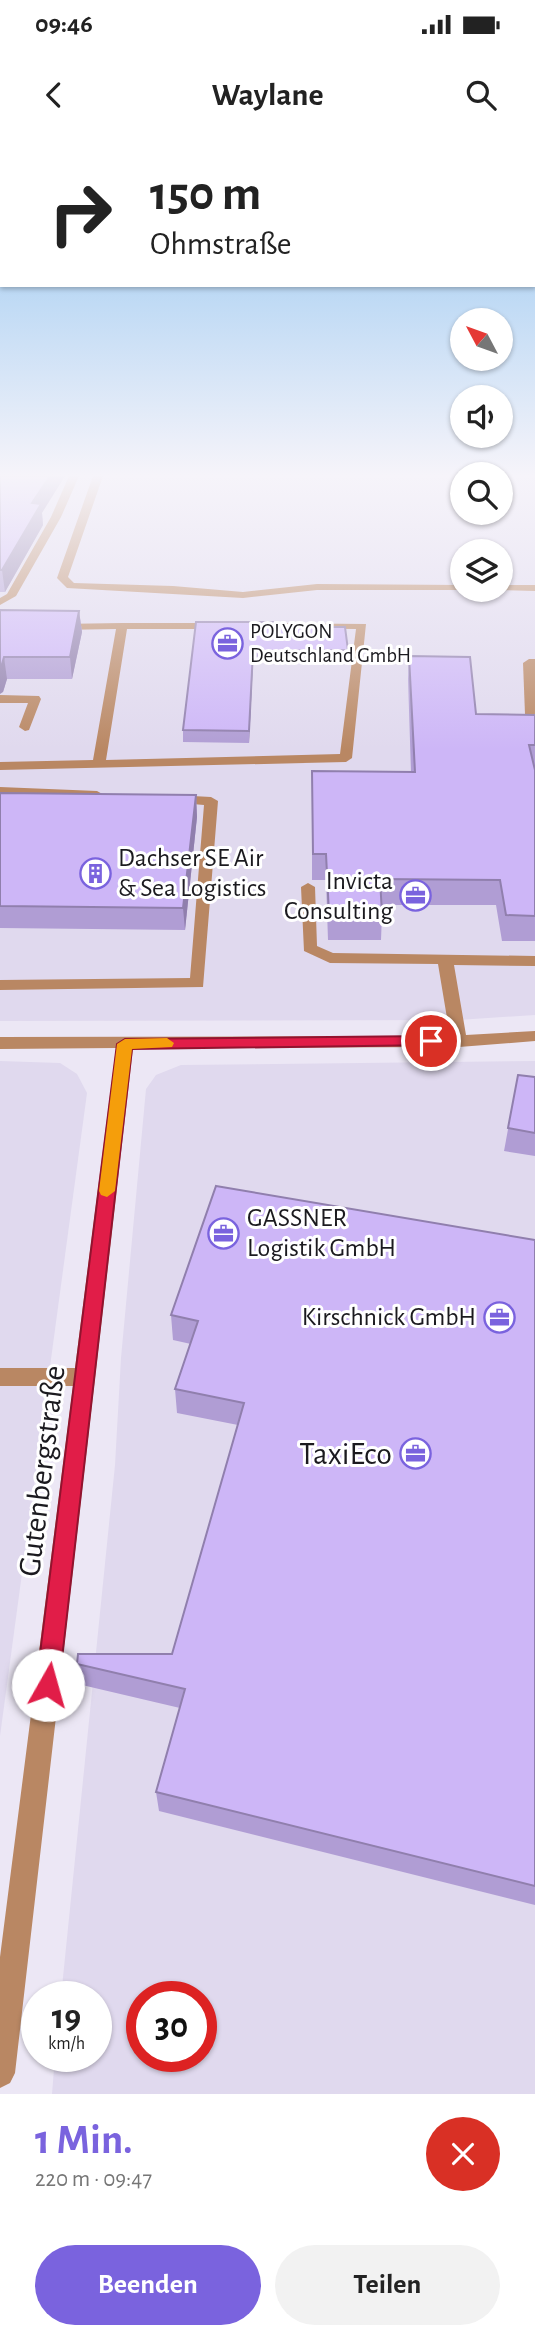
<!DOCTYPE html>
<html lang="de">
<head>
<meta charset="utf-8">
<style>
	:root { --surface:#fff; --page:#f2f2f2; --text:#222; --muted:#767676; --accent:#7a63de }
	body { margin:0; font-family:"Alegreya Sans",sans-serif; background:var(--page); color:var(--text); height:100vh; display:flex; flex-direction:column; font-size:26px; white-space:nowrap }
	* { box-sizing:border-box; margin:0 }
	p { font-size:23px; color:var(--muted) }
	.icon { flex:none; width:38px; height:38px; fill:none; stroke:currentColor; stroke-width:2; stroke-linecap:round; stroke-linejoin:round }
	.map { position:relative; height:1954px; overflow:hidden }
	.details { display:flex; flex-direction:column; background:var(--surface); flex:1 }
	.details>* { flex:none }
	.banner { position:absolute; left:0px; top:0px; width:536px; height:147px; box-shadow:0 2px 5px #0004; background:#fff; color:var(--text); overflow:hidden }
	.needle { width:46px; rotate:311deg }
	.tools { position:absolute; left:450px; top:168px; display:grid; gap:14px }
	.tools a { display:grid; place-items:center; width:63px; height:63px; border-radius:50%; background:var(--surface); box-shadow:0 2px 5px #0004; font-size:35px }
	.speed { position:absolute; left:21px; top:1841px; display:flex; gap:14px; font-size:35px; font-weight:700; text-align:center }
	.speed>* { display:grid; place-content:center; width:91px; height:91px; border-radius:50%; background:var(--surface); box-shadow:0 2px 5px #0004; line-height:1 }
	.speed small { font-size:18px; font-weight:400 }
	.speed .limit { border:10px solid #d22; background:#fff; color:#111 }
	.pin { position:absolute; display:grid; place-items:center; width:60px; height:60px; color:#fff; margin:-30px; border:4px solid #fff; border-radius:50%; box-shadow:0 2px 7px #0007 }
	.me { position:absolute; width:77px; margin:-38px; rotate:7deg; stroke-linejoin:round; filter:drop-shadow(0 0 5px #0008) }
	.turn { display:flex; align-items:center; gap:24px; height:147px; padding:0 35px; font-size:32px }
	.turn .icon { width:91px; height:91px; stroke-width:2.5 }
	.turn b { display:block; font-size:49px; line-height:60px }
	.round { display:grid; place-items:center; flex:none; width:74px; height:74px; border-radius:37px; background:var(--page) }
	.head { display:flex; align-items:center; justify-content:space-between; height:119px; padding:0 35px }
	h1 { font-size:42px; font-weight:700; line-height:52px; color:var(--accent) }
	.action { display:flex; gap:14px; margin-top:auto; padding:14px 35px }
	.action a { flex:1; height:80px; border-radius:42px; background:var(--accent); color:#fff; font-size:28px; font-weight:700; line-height:80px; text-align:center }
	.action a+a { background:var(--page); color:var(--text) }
	.status { display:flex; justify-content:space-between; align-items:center; height:49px; padding:0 35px; background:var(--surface); direction:ltr }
	.status svg { height:19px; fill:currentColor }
	header { display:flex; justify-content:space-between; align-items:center; height:91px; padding:0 35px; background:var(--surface); font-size:32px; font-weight:700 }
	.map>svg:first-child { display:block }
	.built { fill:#e0d9ee; fill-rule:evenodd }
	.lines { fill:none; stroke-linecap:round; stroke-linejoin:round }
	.minor { fill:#b98763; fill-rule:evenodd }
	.wall { fill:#b09dd4 }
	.shaded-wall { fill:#907fad }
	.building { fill:#cdb6f7; stroke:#907fad; stroke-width:2 }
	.route { fill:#e11d48; stroke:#92132f; stroke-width:2 }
	.slow { fill:#f59e0b }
	.labels { text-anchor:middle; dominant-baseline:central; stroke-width:6; stroke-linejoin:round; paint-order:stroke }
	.far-poi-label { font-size:21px; fill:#1b1a1f; stroke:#fff; text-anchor:start }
	.poi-label { font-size:26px; fill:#1b1a1f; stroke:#fff; text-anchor:start }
	.near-poi-label { font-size:32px; fill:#1b1a1f; stroke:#fff; text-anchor:end }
	.near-street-label { font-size:32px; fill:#1b1a1f; stroke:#fff }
</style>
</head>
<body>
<div class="status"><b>09:46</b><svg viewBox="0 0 49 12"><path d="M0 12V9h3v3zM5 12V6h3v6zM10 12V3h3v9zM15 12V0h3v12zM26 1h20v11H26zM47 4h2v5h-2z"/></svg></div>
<header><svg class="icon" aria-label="back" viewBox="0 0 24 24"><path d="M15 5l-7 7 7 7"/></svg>Waylane<svg class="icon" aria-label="search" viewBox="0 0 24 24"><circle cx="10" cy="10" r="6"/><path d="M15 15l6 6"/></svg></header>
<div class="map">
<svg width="535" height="1954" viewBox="0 0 535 1954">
	<rect width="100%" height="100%" fill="#ece7f5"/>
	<g class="built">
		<path d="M0 336H462V373H500L501 336H535V875L458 880 0 881ZM462 411H500V450H462Z"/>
		<path d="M0 921 60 923 77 934 87 953 0 1596Z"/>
		<path d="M535 921V1954H52L55 1916H96V1857H61L115 1325 121 1218 146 949 156 935 181 925ZM142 1857H201V1916H142Z"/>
	</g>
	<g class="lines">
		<g class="minor">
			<path d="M69 336H79L61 377 16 456 0 465V458L7 454 51 377Z"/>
			<path d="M93 336H103L68 437 74 443 173 446 243 452 317 444 462 445V450H466H317L243 458 67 448 57 438Z"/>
			<path d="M500 445H535V451L496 450H500Z"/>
			<path d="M122 483H218L224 486 218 489H127L106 620 340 614 356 489 246 488V484L250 483 366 484 352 618 346 622 0 630V622L93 620 116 489 59 490 53 487 59 484Z"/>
			<path d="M529 519H535V578L525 574 523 523Z"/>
			<path d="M0 555 39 556 41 559 29 590 25 591 19 587 28 563H0Z"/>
			<path d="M0 647 97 651 104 655 97 659 0 655Z"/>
			<path d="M174 655 211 657 218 661 203 847 0 850V840L190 838 204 665 169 662V656Z"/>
			<path d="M308 743 315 747 317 806 333 813 535 816V826L454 825 466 895 535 891V901L459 907 133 908 15 1933 10 1943 0 1948V1817L73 1246H0V1228H75L116 908 0 909V897L450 896 438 824 330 823 304 811 301 747Z"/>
		</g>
	</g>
	<g class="wall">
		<path d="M0 336 42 373 43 385 5 452H0Z"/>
		<path d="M0 470 79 471 82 492 72 539H7L3 552Z"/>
		<path d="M273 487 348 510 347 522H253L249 603 183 602V590Z"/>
		<path d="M409 516 476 574 535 575V801H502L496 765H382V774L381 800H328L326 740H312V631L411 632 408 539Z"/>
		<path d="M0 653 196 655 197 677 185 790 0 788Z"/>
		<path d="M518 935 535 937V1016L504 1011Z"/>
		<path d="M535 1100V1765L159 1671 156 1652 180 1568 82 1545 77 1524 172 1514 238 1285 177 1273 175 1249 191 1204 173 1200 171 1175Z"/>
	</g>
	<g class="shaded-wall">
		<path d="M50 336H65L42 373 43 385 5 452 2 430 32 363Z"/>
		<path d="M79 471 82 492 72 539 70 517Z"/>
		<path d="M253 511V522L249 603V591Z"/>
		<path d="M4 517 7 539 3 552 0 554V531Z"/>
		<path d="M196 655 197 677 185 790 183 768Z"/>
	</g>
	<g class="building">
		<path d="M0 336H50L32 363 41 364 2 430H0Z"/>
		<path d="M0 470 79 471 70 517H4L0 531Z"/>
		<path d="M196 482H273V487H345L348 510 253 511 249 591 183 590Z"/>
		<path d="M409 516 470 517 476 574 535 575V605H529L535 630V776L506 775 500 740 380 739 382 774H329L326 714H313L312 631 415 632Z"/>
		<path d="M0 653 196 655 183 768 0 766Z"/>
		<path d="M518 935 535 937V993L508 988Z"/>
		<path d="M216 1046 535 1100V1746L156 1652 185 1549 77 1524 78 1514H172L244 1263 175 1249 198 1181 171 1175Z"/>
	</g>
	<linearGradient id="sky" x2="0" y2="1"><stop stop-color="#8ec3f0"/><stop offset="0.55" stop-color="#f6f4fa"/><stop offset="1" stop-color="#f6f4fa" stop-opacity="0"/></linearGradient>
	<rect width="535" height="610" fill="url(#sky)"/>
	<path class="route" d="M431 896 436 898 439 901 436 905 132 909 59 1545 56 1553 48 1556 40 1553 36 1545 117 904 125 899Z"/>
	<path class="slow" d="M167 898 174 903 172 907 132 909 115 1051 107 1057 101 1055 99 1051 117 904 125 899Z"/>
	<defs>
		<symbol id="office-ring" viewBox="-11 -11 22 22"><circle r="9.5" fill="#fff" stroke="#7a63de" stroke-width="1.5"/><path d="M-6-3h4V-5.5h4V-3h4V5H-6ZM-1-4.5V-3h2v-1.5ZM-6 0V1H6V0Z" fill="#7a63de"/></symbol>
		<symbol id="building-ring" viewBox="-11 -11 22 22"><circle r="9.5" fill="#fff" stroke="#7a63de" stroke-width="1.5"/><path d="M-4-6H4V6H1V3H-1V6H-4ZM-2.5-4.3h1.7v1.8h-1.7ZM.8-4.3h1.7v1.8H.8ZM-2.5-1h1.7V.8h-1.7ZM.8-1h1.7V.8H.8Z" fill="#7a63de"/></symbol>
	</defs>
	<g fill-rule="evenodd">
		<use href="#office-ring" x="210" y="486" width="35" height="35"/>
		<use href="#building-ring" x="78" y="716" width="35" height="35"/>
		<use href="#office-ring" x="398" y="738" width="35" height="35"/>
		<use href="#office-ring" x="206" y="1076" width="35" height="35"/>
		<use href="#office-ring" x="482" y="1160" width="35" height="35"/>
		<use href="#office-ring" x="398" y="1296" width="35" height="35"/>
	</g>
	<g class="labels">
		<g class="far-poi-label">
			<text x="250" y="491">POLYGON<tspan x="250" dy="24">Deutschland GmbH</tspan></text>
		</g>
		<g class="poi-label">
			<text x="118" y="718">Dachser SE Air<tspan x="118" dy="30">&amp; Sea Logistics</tspan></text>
			<text x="393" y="741" text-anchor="end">Invicta<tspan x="393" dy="30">Consulting</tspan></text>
			<text x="247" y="1078">GASSNER<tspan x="247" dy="30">Logistik GmbH</tspan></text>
			<text x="476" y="1177" text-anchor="end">Kirschnick GmbH</text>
		</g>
		<g class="near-poi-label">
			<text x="392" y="1314">TaxiEco</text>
		</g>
		<g class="near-street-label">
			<text transform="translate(42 1331) rotate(-83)">Gutenbergstraße</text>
		</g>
	</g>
</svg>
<div class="tools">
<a><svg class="needle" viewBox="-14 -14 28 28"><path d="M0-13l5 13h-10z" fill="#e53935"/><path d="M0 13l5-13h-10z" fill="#767676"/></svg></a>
<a><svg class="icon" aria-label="sound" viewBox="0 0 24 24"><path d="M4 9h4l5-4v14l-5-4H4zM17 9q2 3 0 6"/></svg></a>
<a><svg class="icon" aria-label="search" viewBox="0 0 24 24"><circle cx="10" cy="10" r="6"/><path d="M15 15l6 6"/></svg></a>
<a><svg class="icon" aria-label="layers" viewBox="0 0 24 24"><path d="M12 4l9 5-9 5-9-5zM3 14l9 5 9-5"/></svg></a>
</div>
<div class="speed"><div>19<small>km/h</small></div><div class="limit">30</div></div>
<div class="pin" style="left:431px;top:901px;background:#d93025"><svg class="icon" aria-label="arrive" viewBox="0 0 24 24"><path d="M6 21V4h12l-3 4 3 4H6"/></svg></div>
<svg class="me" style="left:48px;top:1545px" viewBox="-20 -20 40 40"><circle r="19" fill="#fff"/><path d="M0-13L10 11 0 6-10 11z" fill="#e11d48"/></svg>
<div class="banner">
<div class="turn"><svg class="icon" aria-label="right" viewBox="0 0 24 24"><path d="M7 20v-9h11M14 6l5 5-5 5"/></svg><div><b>150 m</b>Ohmstraße</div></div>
</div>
</div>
<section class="details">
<div class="head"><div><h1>1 Min.</h1><p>220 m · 09:47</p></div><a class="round" style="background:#d93025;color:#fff"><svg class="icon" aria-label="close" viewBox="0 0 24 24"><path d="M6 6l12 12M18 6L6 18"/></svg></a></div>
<div class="action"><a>Beenden</a><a>Teilen</a></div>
</section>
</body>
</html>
